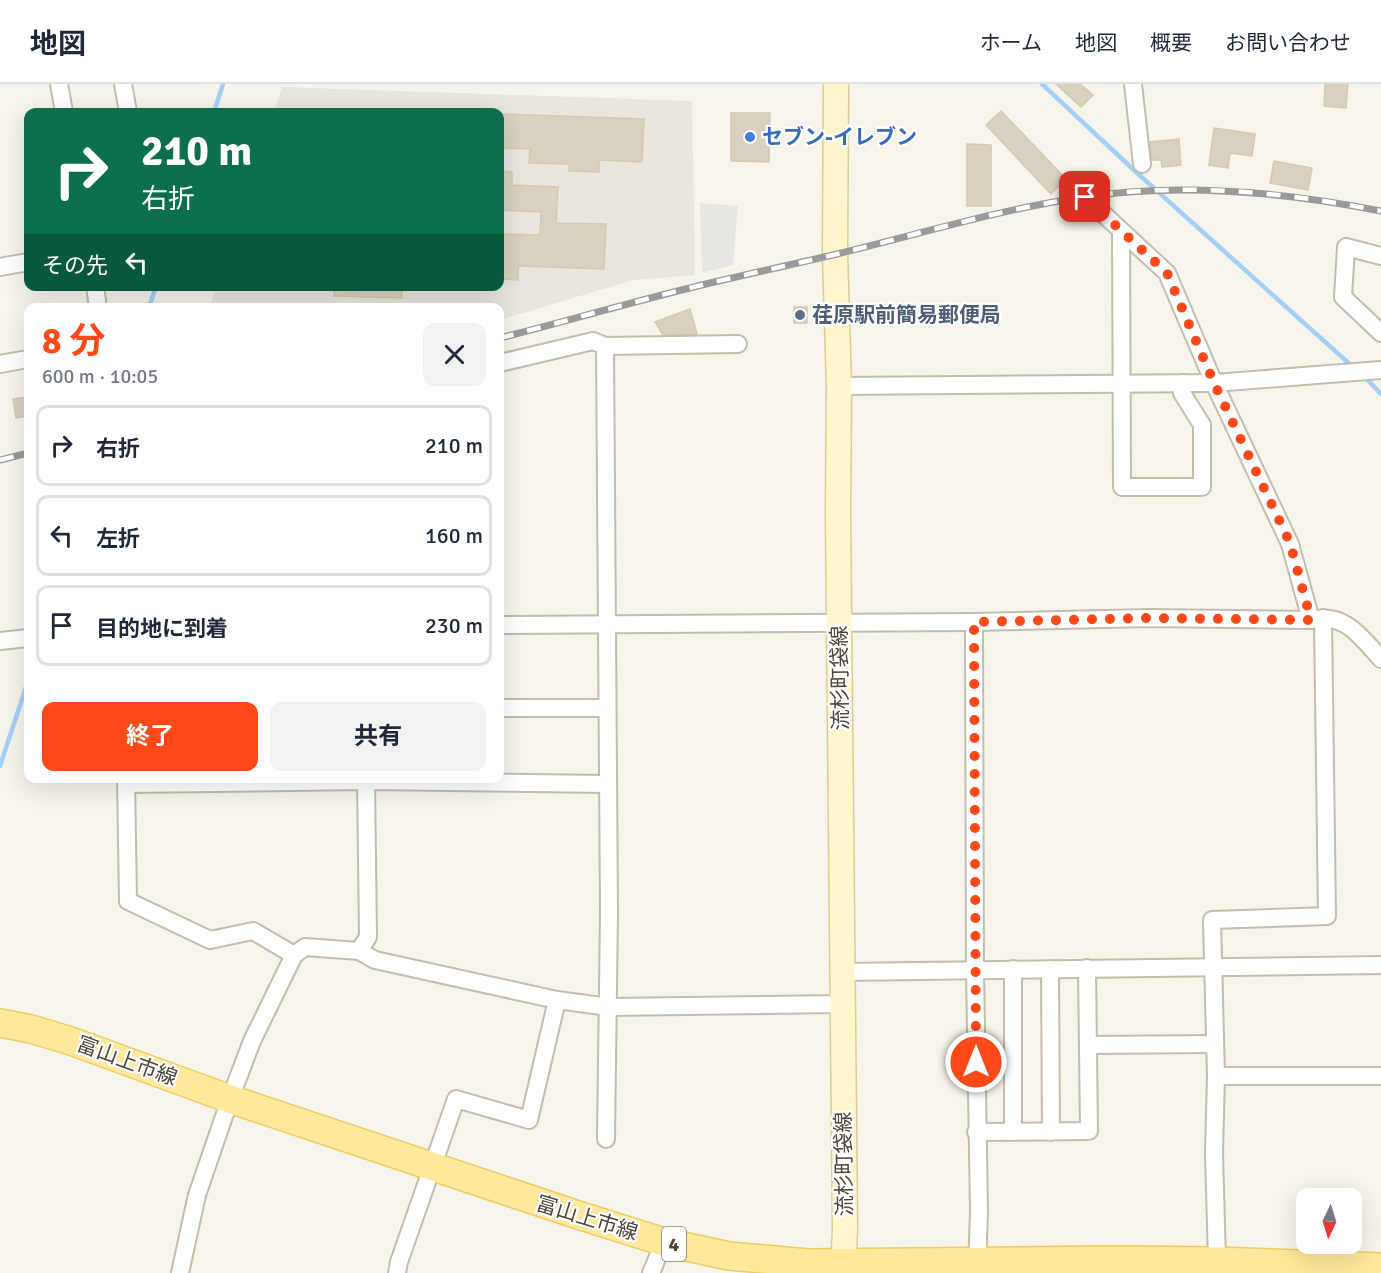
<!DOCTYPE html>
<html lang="ja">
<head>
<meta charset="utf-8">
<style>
	:root { --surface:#fff; --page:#f2f2f3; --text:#1f2937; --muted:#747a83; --line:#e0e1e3; --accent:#ff4919 }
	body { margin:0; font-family:Signika,"Noto Sans JP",sans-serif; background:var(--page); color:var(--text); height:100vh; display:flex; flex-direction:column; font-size:22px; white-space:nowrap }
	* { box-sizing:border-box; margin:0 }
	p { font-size:20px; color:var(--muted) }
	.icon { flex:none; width:33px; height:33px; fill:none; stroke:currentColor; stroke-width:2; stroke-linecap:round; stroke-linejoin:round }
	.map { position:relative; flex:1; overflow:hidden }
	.details { position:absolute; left:24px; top:219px; width:480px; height:480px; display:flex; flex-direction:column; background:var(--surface); border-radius:12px; box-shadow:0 6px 24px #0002 }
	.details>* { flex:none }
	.banner { position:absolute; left:24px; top:24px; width:480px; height:183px; border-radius:12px; box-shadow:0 6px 24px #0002; background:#0b6e4f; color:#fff; overflow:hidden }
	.needle { width:39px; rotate:184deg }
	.controls { position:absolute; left:1296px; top:1104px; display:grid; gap:12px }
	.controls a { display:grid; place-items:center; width:66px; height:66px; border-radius:12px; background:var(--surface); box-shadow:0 6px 24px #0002; font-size:30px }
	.pin { position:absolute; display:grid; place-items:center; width:51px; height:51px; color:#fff; margin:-26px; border-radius:12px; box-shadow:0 3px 9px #0006 }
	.me { position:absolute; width:66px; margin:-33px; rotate:0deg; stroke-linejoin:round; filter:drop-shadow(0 0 4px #0008) }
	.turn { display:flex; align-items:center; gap:21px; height:126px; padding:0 18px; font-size:27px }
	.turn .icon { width:78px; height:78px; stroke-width:2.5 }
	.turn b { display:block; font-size:42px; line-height:51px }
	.then { display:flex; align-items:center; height:57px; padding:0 18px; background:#0003; gap:12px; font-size:22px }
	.round { display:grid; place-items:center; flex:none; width:63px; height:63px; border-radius:12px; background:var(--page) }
	.summary { display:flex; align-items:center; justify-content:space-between; height:102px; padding:0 18px }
	h1 { font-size:36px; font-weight:700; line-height:45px; color:var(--accent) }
	.primary-button { display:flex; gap:12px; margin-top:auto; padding:12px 18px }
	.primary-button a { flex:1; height:69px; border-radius:12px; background:var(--accent); color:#fff; font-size:24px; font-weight:700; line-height:69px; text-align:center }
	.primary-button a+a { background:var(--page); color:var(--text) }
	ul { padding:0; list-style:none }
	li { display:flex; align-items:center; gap:18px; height:81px; margin:0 12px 9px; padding:0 6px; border:3px solid var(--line); border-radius:12px }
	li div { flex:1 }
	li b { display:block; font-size:22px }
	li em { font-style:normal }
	header { display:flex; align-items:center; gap:36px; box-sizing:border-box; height:84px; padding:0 30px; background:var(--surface); border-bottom:2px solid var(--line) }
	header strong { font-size:28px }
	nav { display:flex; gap:33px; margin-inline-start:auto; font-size:21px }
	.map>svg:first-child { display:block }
	.industrial { fill:#e9e5df }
	.parking { fill:#e8e6e2 }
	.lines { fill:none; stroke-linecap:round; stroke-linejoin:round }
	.stream { stroke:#a4d0f7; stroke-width:4.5 }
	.building { fill:#d9d1bf; stroke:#d5c9b2; stroke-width:1.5 }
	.street-casing { stroke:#c3bdac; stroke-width:20 }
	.secondary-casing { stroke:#dacc97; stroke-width:27 }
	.primary-casing { stroke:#eecc61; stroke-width:30 }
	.street { stroke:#fff; stroke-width:16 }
	.secondary { stroke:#fff6cc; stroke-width:24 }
	.primary { stroke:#ffe89b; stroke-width:27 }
	.rail-casing { stroke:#9a9a9a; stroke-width:7 }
	.rail { stroke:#fff; stroke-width:4.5; stroke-dasharray:14; stroke-linecap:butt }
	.route { stroke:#ff4919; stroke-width:10; stroke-dasharray:0 18 }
	.shop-dot { fill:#3f7fe0; stroke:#fff; stroke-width:2 }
	.service-dot { fill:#5c6f8a; stroke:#fff; stroke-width:2 }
	.labels { text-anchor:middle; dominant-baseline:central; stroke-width:4.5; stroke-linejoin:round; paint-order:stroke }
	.shield { fill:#fff; stroke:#827d74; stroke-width:1.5 }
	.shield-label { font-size:20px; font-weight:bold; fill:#4c4538 }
	.shop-label { font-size:21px; font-weight:bold; fill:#366cbe; stroke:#fff; text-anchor:start }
	.service-label { font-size:21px; font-weight:bold; fill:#4e5e75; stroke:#fff; text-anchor:start }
	.street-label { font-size:21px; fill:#4c4538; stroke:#fff }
</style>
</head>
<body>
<header>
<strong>地図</strong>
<nav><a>ホーム</a><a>地図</a><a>概要</a><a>お問い合わせ</a></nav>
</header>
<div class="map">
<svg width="1381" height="1189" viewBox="0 0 1381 1189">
	<rect width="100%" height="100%" fill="#f7f4eb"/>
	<path class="industrial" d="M282 3 692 17 695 191 633 196 500 236V224H209L216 203 500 202V28H274Z"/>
	<path class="parking" d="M700 119 738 122 733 181 702 189Z"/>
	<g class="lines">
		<g class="stream">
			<path d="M1042 0 1136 88 1353 283"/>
			<path d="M214 28 223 0"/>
			<path d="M149 224 156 202"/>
			<path d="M1364 292 1381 310"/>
			<path d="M0 682 28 597"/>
		</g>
	</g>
	<g class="building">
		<path d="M1056 0H1080L1093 11 1081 23Z"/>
		<path d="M1325 0H1348L1346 24 1324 22Z"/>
		<path d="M1001 27 1066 95 1051 110 986 41Z"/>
		<path d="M731 29H770L769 78 731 77Z"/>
		<path d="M500 30 644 35 642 78 599 76V88L569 87V80L529 79 530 65 500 64Z"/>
		<path d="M1214 44 1255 50 1252 72 1230 69 1228 84 1209 81Z"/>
		<path d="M1179 55 1181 81 1162 83 1161 76H1152L1150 58Z"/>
		<path d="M967 60 991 61V122H967Z"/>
		<path d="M1274 77 1312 84 1308 106 1270 99Z"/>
		<path d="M500 87 512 88V101L558 103 556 139 606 140 604 185 518 182V196L500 195V150L540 151 541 128 500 126Z"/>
		<path d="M334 202H402V214L334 212Z"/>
		<rect x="794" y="223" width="13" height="16"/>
		<path d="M690 225 697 250 663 251 655 238Z"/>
		<path d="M28 313V332L16 334 13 315Z"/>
	</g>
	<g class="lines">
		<defs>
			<g id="street">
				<path d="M59 0 64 28"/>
				<path d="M123 0 128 28"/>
				<path d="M1133 0 1142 80"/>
				<path d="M1085 113 1167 189 1214 299 1290 460 1311 536"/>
				<path d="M1121 147 1122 403H1202V341L1182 309 1183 299"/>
				<path d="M1381 172 1346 163 1343 213 1381 249"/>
				<path d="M0 183 28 178"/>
				<path d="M95 202 98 224"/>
				<path d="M605 262 609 828 606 1055"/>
				<path d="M500 279 593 257 605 262 738 260"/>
				<path d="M0 280 28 275"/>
				<path d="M839 302 1214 299 1381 286"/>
				<path d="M974 538 975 886 979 1127 977 1185"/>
				<path d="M500 541 974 538 1149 534 1311 536C1345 528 1361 553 1381 575"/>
				<path d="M0 557 28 554"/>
				<path d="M500 624H607"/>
				<path d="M126 694 128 817 210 856 253 847 294 871"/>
				<path d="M126 700 366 697 608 700"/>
				<path d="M359 867 368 853 366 694"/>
				<path d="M1013 885V1048"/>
				<path d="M1050 885 1051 1048"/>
				<path d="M842 888 1381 881"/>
				<path d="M1088 961 1215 960"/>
				<path d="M1216 992H1381"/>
				<path d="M976 1048 1089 1047 1087 884"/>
				<path d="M1217 1177 1214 1069 1216 992 1212 836 1327 832 1323 534"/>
				<path d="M180 1189 197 1111 230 1015 252 957 294 871 305 863 359 867 375 876 557 916 609 923 843 920"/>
				<path d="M397 1189 399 1178 456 1015 529 1036 557 916"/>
				<path d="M651 1189 664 1158"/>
			</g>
			<path id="secondary" d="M836 0 835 170 839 302 838 429 845 1145 843 1189"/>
			<path id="primary" d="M0 939 31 945 71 957 230 1015 578 1131 664 1158 729 1172 808 1179 1115 1176 1217 1177 1381 1183"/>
		</defs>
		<use href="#street" class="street-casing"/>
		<use href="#secondary" class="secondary-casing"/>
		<use href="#primary" class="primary-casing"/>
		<use href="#street" class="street"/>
		<use href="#secondary" class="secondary"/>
		<use href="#primary" class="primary"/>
		<defs>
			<g id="rail">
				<path d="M500 254C570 236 639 216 710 199 752 189 795 180 837 170 919 150 1001 125 1084 113 1183 98 1284 108 1381 127"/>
				<path d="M0 376 28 369"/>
			</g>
		</defs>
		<use href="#rail" class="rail-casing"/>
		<use href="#rail" class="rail"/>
	</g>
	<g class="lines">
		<path class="route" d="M976 978 974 538 1149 534 1311 536 1290 459 1214 299 1167 189 1085 113"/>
	</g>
	<circle class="shop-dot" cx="750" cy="53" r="6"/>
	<circle class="service-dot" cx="800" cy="231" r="6"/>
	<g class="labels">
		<rect class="shield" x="662" y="1143" width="24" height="34" rx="4.5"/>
		<g class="shield-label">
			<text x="674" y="1160">4</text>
		</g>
		<g class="shop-label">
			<text x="762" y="53">セブン-イレブン</text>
		</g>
		<g class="service-label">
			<text x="812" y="231">荏原駅前簡易郵便局</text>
		</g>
		<g class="street-label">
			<text transform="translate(840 594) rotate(-91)">流杉町袋線</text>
			<text transform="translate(127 977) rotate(20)">富山上市線</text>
			<text transform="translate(844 1080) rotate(-91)">流杉町袋線</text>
			<text transform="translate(587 1134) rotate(17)">富山上市線</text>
		</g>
	</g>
</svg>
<div class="controls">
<a><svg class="needle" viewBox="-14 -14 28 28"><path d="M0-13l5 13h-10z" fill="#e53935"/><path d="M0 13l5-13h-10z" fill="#747a83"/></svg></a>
</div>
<div class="pin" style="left:1085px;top:113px;background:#d93025"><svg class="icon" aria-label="arrive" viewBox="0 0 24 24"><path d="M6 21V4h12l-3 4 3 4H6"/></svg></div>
<svg class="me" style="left:976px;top:978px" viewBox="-20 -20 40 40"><circle r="17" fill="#ff4919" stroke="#fff" stroke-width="3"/><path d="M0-11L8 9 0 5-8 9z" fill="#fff"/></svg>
<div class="banner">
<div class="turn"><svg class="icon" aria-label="right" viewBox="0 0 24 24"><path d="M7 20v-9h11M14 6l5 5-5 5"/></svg><div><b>210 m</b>右折</div></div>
<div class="then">その先<svg class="icon" aria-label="left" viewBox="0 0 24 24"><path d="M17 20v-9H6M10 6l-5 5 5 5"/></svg></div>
</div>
<section class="details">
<div class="summary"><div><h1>8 分</h1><p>600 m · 10:05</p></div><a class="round"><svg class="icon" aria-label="close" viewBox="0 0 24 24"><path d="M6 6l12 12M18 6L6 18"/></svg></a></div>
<ul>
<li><svg class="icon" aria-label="right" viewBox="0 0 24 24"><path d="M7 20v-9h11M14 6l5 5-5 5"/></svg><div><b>右折</b></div><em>210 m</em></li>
<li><svg class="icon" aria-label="left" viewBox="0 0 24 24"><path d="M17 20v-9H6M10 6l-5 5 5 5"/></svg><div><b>左折</b></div><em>160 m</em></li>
<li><svg class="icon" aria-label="arrive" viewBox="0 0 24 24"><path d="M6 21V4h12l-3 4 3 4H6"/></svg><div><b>目的地に到着</b></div><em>230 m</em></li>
</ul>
<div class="primary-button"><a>終了</a><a>共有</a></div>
</section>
</div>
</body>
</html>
